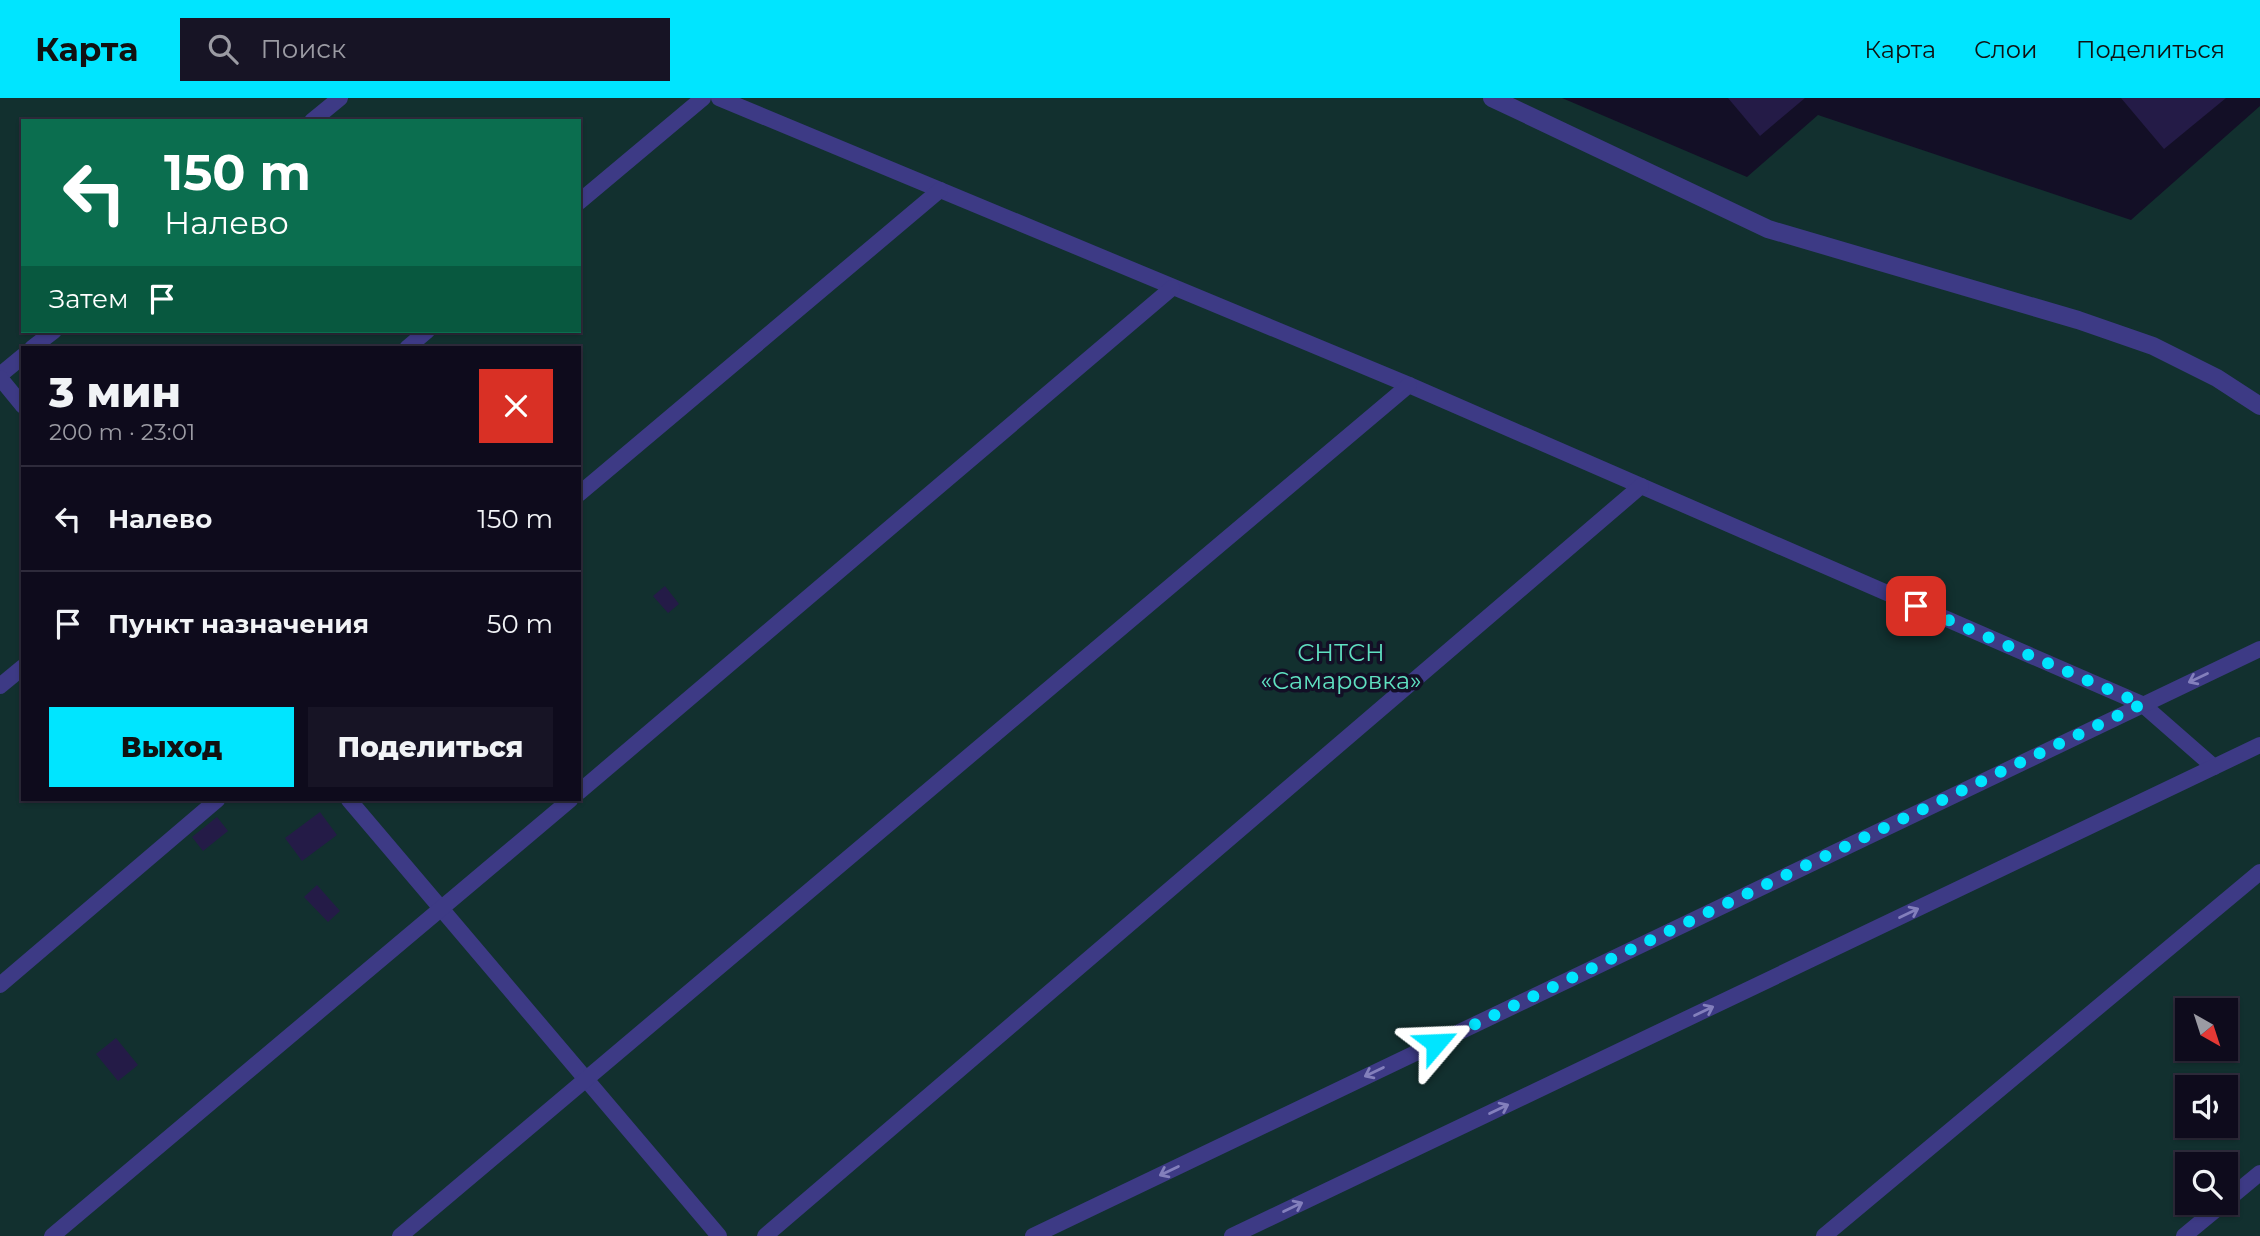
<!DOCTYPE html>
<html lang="ru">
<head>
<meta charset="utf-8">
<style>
	:root { --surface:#0e0b1c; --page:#171425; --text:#f1f3f6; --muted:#9b9ba3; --line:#2e2b3b; --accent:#00e5ff }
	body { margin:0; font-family:Montserrat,sans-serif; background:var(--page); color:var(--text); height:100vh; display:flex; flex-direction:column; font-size:26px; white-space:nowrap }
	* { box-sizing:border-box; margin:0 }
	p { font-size:23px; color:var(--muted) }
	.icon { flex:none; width:38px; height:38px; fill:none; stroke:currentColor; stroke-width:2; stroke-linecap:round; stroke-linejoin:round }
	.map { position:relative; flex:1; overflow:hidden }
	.panel { position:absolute; left:21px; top:248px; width:560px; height:455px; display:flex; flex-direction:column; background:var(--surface); border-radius:0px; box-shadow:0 2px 5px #0004,0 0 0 2px var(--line) }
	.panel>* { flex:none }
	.banner { position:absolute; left:21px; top:21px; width:560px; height:214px; border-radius:0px; box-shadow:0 2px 5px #0004,0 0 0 2px var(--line); background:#0b6e4f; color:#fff; overflow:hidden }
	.needle { width:46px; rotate:141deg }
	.tools { position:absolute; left:2175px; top:900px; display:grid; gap:14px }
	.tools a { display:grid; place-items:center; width:63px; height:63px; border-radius:0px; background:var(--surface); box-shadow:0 2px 5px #0004,0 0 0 2px var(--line); font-size:35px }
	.pin { position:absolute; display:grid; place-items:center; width:60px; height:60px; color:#fff; margin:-30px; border-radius:14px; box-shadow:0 4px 10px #0006 }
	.me { position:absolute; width:77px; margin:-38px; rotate:64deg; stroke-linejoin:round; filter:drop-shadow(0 0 5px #0008) }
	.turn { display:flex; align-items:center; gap:24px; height:147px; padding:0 28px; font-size:32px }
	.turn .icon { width:91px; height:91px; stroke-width:2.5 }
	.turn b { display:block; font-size:49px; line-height:60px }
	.then { display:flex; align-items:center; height:66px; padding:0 28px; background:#0003; gap:14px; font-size:26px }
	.round { display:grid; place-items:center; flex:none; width:74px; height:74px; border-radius:0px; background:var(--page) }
	.summary { display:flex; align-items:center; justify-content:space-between; height:119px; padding:0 28px }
	h1 { font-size:42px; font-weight:800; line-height:52px }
	.primary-button { display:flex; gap:14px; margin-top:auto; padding:14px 28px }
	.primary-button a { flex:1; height:80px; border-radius:0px; background:var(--accent); color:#111; font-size:28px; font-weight:800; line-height:80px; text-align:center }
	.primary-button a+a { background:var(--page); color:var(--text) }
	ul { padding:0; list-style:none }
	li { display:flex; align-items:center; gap:21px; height:105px; padding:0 28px; border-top:2px solid var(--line) }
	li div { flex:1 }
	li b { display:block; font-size:26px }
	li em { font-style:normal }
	header { display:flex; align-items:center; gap:42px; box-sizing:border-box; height:98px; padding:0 35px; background:var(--accent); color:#111 }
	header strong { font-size:33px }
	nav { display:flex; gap:38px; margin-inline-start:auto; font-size:24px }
	.search { width:490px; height:63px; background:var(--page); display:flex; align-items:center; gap:18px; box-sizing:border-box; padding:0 24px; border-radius:0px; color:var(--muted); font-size:26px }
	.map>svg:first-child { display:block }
	.green { fill:#12302f; fill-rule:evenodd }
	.building { fill:#241b47 }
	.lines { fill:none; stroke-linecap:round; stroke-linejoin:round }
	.lane { stroke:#3d3a85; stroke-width:16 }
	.street { stroke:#3d3a85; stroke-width:18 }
	.oneway { stroke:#837fbc }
	.route { stroke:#00e5ff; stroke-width:12; stroke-dasharray:0 21.6 }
	.labels { text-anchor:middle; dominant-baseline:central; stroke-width:7; stroke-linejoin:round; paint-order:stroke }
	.park-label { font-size:24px; fill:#5fe0c0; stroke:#130f26 }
</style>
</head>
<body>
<header>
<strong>Карта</strong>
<div class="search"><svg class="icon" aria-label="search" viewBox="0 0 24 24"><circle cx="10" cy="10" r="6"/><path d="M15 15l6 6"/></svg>Поиск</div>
<nav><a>Карта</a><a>Слои</a><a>Поделиться</a></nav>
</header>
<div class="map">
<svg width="2260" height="1138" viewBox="0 0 2260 1138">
	<rect width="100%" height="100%" fill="#130f26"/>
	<path class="green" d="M0 0H1562L1747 79 1818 17 2131 122 2260 8V1138H0ZM23 23H579V233H23ZM23 250H579V702H23ZM2188 912H2226V950H2188ZM2188 989H2226V1027H2188ZM2188 1066H2226V1104H2188Z"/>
	<g class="building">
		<path d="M1728 0H1805L1760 38Z"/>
		<path d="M2121 0H2226L2164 51Z"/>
		<path d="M665 488 679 506 668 515 653 498Z"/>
		<path d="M320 714 337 737 302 763 285 740Z"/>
		<path d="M217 719 228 733 203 753 192 739Z"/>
		<path d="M317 787 340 813 328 824 304 799Z"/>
		<path d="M116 940 138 967 118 983 96 956Z"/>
	</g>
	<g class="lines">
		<g class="lane">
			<path d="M719 0 1409 287 2142 606 2214 669"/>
			<path d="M312 23 340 0"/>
			<path d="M579 104 703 0"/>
			<path d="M32 250 54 233"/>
			<path d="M407 250 427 233"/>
			<path d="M0 277 23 258"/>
			<path d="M0 280 23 308"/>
			<path d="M579 396 940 92"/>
			<path d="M0 588 23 569"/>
			<path d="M579 694 1172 190"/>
			<path d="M349 702 719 1138"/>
			<path d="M0 887 217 702"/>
			<path d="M2226 1103 2260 1075"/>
			<path d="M52 1138 570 702"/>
			<path d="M400 1138 1409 287"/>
			<path d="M765 1138 1641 388"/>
			<path d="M1033 1138 2260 551"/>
			<path d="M1232 1138 2260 647"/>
			<path d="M1824 1138 2260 774"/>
			<path d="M2184 1138 2225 1104"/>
		</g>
		<path class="street" d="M1492 0 1768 131 2078 222 2153 248 2217 280 2260 308"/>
	</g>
	<defs><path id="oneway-shaft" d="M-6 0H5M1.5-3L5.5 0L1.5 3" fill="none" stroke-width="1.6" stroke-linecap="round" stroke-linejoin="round" transform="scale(1.75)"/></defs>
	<g class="oneway">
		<use href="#oneway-shaft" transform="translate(2198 580) rotate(155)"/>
		<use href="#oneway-shaft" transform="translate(1909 815) rotate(-26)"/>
		<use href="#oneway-shaft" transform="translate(1704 913) rotate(-26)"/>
		<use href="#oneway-shaft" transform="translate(1374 974) rotate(154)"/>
		<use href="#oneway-shaft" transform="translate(1499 1011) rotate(-26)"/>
		<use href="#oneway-shaft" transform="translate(1169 1073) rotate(154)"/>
		<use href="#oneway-shaft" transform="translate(1293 1109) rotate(-26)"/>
	</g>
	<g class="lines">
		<path class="route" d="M1436 945 2142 606 1916 508"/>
	</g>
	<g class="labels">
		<g class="park-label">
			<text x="1341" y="554">СНТСН<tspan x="1341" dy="28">«Самаровка»</tspan></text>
		</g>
	</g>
</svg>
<div class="tools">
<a><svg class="needle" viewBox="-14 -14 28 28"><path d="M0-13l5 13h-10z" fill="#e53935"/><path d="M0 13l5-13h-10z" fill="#9b9ba3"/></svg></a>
<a><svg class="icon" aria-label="sound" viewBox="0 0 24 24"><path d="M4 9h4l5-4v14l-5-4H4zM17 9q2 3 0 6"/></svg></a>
<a><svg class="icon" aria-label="search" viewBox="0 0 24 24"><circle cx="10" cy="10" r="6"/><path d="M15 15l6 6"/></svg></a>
</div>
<div class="pin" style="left:1916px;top:508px;background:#d93025"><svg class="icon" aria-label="arrive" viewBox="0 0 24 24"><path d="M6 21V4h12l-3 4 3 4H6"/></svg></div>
<svg class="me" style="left:1436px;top:945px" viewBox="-20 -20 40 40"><path d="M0-17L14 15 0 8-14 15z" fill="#00e5ff" stroke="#fff" stroke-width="4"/></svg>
<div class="banner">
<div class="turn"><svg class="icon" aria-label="left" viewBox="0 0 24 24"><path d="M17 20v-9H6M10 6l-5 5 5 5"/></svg><div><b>150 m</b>Налево</div></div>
<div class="then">Затем<svg class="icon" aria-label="arrive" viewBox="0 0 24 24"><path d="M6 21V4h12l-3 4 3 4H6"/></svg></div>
</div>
<section class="panel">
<div class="summary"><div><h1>3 мин</h1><p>200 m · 23:01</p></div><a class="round" style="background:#d93025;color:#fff"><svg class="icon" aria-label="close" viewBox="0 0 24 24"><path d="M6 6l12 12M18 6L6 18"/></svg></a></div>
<ul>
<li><svg class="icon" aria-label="left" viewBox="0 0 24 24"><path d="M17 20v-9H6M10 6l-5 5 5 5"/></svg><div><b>Налево</b></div><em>150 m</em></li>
<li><svg class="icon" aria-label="arrive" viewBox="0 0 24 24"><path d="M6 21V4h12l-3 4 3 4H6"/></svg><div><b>Пункт назначения</b></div><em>50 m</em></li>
</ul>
<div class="primary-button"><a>Выход</a><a>Поделиться</a></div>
</section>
</div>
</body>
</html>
